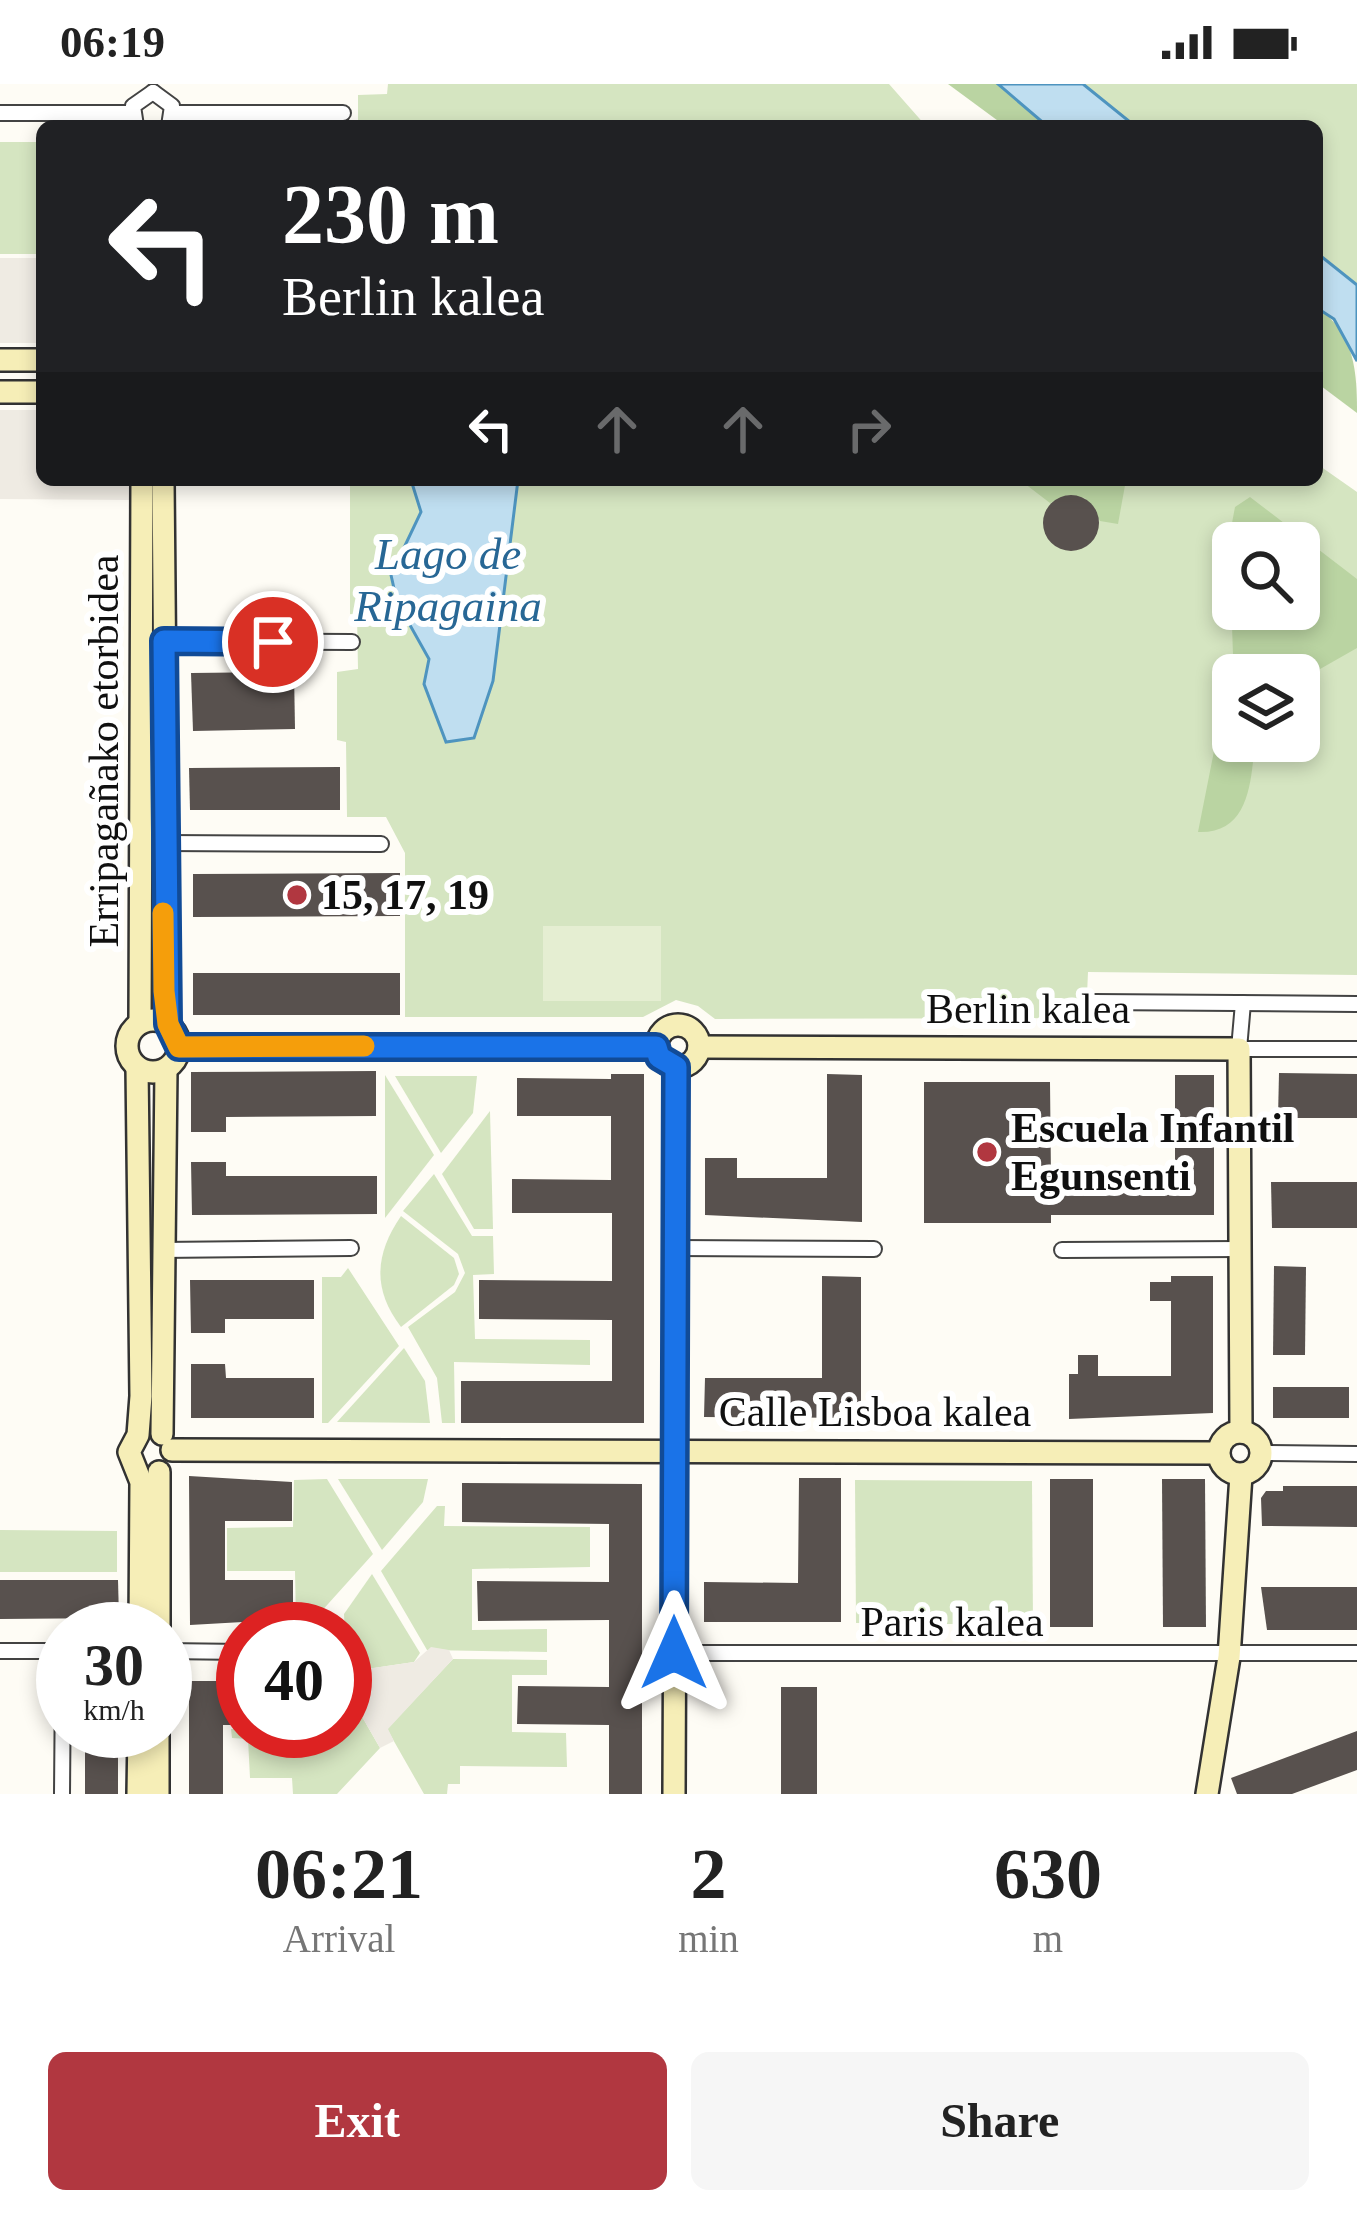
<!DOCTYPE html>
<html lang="en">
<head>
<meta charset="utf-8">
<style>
	:root { --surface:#fff; --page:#f6f6f6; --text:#222; --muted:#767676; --accent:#b13740 }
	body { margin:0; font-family:Georgia,serif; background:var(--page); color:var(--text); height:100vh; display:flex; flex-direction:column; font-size:45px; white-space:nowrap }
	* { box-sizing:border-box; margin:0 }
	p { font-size:39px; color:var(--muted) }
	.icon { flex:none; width:66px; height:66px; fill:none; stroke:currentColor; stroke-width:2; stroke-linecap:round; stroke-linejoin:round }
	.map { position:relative; height:1710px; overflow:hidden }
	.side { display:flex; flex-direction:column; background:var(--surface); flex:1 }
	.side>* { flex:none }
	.hud { position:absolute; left:36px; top:36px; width:1287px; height:366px; border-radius:18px; box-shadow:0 6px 18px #0003; background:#202124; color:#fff; overflow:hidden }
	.fabs { position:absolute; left:1212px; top:438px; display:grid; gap:24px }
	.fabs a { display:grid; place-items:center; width:108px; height:108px; border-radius:18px; background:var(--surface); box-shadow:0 6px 18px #0003; font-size:60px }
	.speed { position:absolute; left:36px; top:1518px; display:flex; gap:24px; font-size:60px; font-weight:700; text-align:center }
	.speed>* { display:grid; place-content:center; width:156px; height:156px; border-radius:50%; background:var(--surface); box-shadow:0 6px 18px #0003; line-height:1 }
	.speed small { font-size:30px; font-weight:400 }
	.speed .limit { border:18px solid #d22; background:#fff; color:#111 }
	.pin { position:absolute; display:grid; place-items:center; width:102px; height:102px; color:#fff; margin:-51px; border:6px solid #fff; border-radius:50%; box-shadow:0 3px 12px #0007 }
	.me { position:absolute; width:132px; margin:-66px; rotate:0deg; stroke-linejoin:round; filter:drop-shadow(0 0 9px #0008) }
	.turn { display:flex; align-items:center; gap:42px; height:252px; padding:0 48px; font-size:54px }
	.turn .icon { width:156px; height:156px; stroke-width:2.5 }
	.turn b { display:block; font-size:84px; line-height:102px }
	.lanes { display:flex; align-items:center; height:114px; padding:0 48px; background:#0003; justify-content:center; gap:60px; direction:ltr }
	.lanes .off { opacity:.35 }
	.eta { display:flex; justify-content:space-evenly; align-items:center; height:204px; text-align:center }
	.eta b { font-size:72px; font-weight:700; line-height:84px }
	.cta { display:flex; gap:24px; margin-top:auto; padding:24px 48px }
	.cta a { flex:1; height:138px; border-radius:18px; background:var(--accent); color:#fff; font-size:48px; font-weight:700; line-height:138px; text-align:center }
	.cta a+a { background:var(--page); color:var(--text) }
	.status { display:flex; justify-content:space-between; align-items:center; height:84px; padding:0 60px; background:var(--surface); direction:ltr }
	.status svg { height:33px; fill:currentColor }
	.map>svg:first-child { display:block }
	.green { fill:#d5e5c1; fill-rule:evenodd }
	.forest { fill:#bad4a2; fill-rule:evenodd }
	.pitch { fill:#e5eed2 }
	.plaza { fill:#efebe3 }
	.water { fill:#bfdef0; stroke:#4e94bf; stroke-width:3 }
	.building { fill:#58514e }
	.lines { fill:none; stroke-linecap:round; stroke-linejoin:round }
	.street-casing { stroke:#434343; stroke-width:18 }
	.secondary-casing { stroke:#323232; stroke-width:26 }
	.street { stroke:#fff; stroke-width:14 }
	.secondary { stroke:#f6eeb7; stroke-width:21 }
	.route-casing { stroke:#114b97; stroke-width:30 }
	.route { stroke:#1a73e8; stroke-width:21 }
	.slow { stroke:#f59e0b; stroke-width:21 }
	.poi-dot { fill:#b13740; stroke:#fff; stroke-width:4.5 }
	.labels { text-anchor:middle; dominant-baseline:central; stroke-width:12; stroke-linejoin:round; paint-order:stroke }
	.street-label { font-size:42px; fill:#101010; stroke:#fff }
	.poi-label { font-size:42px; font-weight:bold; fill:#101010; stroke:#fff; text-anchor:start }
	.water-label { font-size:45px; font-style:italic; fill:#276795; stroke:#fff }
</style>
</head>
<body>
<div class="status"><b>06:19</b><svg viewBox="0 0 49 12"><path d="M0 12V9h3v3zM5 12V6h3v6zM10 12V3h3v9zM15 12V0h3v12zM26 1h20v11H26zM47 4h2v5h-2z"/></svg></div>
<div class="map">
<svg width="1357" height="1710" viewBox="0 0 1357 1710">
	<rect width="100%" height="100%" fill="#fefcf5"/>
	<g class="green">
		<path d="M388 0H889L926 42H358V11L387 10Z"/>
		<path d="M1083 0H1357V201L1317 169V42H1135Z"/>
		<rect x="0" y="58" width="42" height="112"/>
		<path d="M1317 380 1357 408V891L1088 888 1086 934 715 935 698 922 676 916 643 933H405V769L386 733H347L346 658 337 656V588L358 585 357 531 350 530V396H1317ZM1233 459H1299V525H1233ZM1233 591H1299V657H1233Z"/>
		<path d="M385 991 434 1071 385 1134Z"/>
		<path d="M395 992H477L473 1029 441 1069Z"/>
		<path d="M490 1027 493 1145H474L442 1090Z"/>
		<path d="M434 1090 472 1152H493L494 1190 473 1191 475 1255 590 1256V1281L454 1278 455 1339H442L437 1294 408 1243 455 1208 465 1189 458 1170 403 1127Z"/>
		<path d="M401 1132 454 1174 459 1190 454 1201 401 1243C372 1205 375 1170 401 1132Z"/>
		<path d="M348 1184 399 1262 328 1339H322V1193H341Z"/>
		<path d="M404 1264 425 1297 430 1339 337 1338Z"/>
		<path d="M327 1395 373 1470 310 1540 296 1539 295 1487H227V1444L293 1443 294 1396Z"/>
		<path d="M338 1395H428L423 1418 382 1466Z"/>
		<path d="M855 1396 1032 1397 1033 1541 856 1539Z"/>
		<path d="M437 1422H445L444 1442 590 1443V1483L472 1485V1546L547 1545V1568L427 1566 381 1487Z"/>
		<path d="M0 1446 117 1447V1488H0Z"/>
		<path d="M372 1490 420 1569 414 1578 347 1588 344 1530Z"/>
		<path d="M453 1575 547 1576V1591H512V1648L566 1649 567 1683 460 1682V1700H448L447 1710H424L387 1645Z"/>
		<path d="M345 1603 380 1664 337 1710H293L292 1694H250L248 1655 232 1654 231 1645 345 1647Z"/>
	</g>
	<g class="forest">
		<path d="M948 0H998L1047 42H1005Z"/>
		<path d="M1317 224C1355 248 1357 289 1357 329L1317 299Z"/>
		<path d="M1020 396H1126L1118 440 1100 437 1085 414 1067 411 1050 419Z"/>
		<path d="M1250 413 1357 495V564L1299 597V591H1233V657H1255C1251 697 1250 750 1198 748L1233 571 1229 455 1235 423ZM1233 459H1299V525H1233Z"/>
	</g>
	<rect class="pitch" x="543" y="842" width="118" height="75"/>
	<g class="plaza">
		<rect x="0" y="174" width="42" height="85"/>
		<path d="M0 326H42V396H129V416L0 415Z"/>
		<path d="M431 1563 449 1566 453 1575 388 1645 394 1657 380 1664 345 1603V1588L414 1578Z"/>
	</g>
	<g class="water">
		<path d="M998 0H1083L1135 42H1047Z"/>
		<path d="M1317 169 1357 201V277L1334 235 1317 224Z"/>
		<path d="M411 396H518L493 597 474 654 446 658 424 600 429 575 397 518 391 491 421 428Z"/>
	</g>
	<g class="building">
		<circle cx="1071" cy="439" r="28"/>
		<path d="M294 588 295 645 193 647 191 589Z"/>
		<path d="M340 683V726H190L189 684Z"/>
		<path d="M400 789V832L193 833V790Z"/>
		<rect x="193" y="889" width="207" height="42"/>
		<path d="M376 987V1032L226 1033V1048H191V988Z"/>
		<path d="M1279 989 1357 990V1034H1278Z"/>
		<path d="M611 990H644V1339H461V1297H612V1236L479 1235V1196L612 1197V1129H512V1095L611 1096V1032H517V994L611 995Z"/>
		<path d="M827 990 862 991V1138L705 1131V1074H737V1094H827Z"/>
		<path d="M1175 991H1214V1131H1051V1139H924V998H1050L1051 1095H1175Z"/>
		<path d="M191 1078H226V1092H377V1130L192 1131Z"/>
		<path d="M1271 1098H1357V1144H1272Z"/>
		<path d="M1274 1182 1306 1183 1305 1271H1273Z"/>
		<path d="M822 1192 861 1193V1334L704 1333 705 1294H822Z"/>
		<path d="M1171 1192H1213V1329L1069 1335V1290H1078V1271H1098V1292H1171V1217H1150V1198H1171Z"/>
		<path d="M190 1196H314V1235H225V1249H191Z"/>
		<path d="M191 1280H225L226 1294H314V1334H191Z"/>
		<rect x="1273" y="1303" width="76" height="31"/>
		<path d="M189 1392 292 1398V1437H225V1496H293V1535L190 1541Z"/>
		<path d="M799 1394H841V1538H704V1498L798 1499Z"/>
		<rect x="1050" y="1395" width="43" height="148"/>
		<path d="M1162 1395H1205L1206 1543H1163Z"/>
		<path d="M462 1399 642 1400V1710H609V1641L517 1640 518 1602 609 1603V1536L478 1537 477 1497 609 1498V1440L462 1438Z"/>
		<path d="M1283 1402H1357V1443L1262 1442 1261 1414 1266 1407H1283Z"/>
		<path d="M0 1496H118L119 1534 0 1535Z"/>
		<path d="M1261 1503H1357V1546H1267Z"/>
		<path d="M189 1597H243V1641H223V1710H189Z"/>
		<rect x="781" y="1603" width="36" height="107"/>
		<rect x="85" y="1647" width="33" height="63"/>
		<path d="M1357 1647V1686L1292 1710H1237L1231 1694Z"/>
	</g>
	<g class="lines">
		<defs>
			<g id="street">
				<path d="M153 8 172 22 169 42"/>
				<path d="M0 29H132"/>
				<path d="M174 29H343"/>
				<path d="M136 42 133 22 153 8"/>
				<path d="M164 557 352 558"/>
				<path d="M163 759 381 760"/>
				<path d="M1094 918 1357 920"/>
				<path d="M1243 919 1239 965H1357"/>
				<path d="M676 1164 874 1165"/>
				<path d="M161 1166 351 1164"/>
				<path d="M1062 1166 1240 1165"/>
				<path d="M1261 1369 1357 1370"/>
				<path d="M0 1567H63"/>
				<path d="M165 1567 243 1568"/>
				<path d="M674 1569H1357"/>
				<path d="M62 1710 63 1593"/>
			</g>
			<g id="secondary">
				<path d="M0 276H42"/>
				<path d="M0 308H42"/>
				<path d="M163 396 168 941"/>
				<circle cx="153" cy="962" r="26"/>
				<path d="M140 939 142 396"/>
				<circle cx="678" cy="962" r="21"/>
				<path d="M179 963H656"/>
				<path d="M699 963 1239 965 1241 1348"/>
				<path d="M137 983 141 1312 138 1351 129 1368 141 1398 140 1545"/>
				<circle cx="1240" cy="1369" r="21"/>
				<path d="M162 1350 166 985"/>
				<path d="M172 1366 1218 1369"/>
				<path d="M159 1545V1388"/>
				<path d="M138 1710 139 1647"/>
				<path d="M158 1710V1647"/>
				<path d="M674 1710 677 983"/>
				<path d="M1207 1710 1229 1573 1241 1391"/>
			</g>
		</defs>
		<use href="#street" class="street-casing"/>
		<use href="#secondary" class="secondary-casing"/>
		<use href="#street" class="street"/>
		<use href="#secondary" class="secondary"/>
	</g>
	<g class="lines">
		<defs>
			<path id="route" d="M273 558 164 557 168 940 179 963H656L659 973 676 983 674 1569"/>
		</defs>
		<use href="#route" class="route-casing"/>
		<use href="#route" class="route"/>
		<path class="slow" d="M163 829 164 907 168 940 179 963 364 962"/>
	</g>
	<g class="poi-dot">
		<circle cx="297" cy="811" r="12"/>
		<circle cx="987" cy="1068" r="12"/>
	</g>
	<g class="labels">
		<g class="street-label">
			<text transform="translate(104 667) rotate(-90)">Erripagañako etorbidea</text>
			<text x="1028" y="925">Berlin kalea</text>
			<text x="875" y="1328">Calle Lisboa kalea</text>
			<text x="952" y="1538">Paris kalea</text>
		</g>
		<g class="poi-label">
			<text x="321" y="811">15, 17, 19</text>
			<text x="1011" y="1044">Escuela Infantil<tspan x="1011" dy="48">Egunsenti</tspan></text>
		</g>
		<g class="water-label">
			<text x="448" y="470">Lago de<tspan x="448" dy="52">Ripagaina</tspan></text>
		</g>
	</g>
</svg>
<div class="fabs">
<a><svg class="icon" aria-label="search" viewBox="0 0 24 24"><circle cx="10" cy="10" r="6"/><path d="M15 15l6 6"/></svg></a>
<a><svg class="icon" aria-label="layers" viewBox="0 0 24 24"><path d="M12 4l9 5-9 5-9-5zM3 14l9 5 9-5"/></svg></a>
</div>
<div class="speed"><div>30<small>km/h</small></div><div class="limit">40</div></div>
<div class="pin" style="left:273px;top:558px;background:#d93025"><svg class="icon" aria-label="arrive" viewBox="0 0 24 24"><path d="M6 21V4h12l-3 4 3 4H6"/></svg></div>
<svg class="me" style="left:674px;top:1569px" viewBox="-20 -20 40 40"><path d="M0-17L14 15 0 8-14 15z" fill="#1a73e8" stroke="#fff" stroke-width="4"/></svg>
<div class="hud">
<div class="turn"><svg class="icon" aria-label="left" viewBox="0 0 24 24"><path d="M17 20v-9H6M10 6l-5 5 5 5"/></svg><div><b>230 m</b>Berlin kalea</div></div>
<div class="lanes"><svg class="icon" aria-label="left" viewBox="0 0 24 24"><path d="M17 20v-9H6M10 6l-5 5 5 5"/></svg><svg class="icon off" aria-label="ahead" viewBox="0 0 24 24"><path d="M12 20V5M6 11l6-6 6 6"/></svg><svg class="icon off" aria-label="ahead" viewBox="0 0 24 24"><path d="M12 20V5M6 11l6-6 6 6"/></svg><svg class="icon off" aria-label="right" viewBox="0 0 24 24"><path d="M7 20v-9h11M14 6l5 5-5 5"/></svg></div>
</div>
</div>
<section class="side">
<div class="eta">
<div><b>06:21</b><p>Arrival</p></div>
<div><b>2</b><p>min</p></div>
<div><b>630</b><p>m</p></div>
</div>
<div class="cta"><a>Exit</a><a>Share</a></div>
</section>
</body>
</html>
